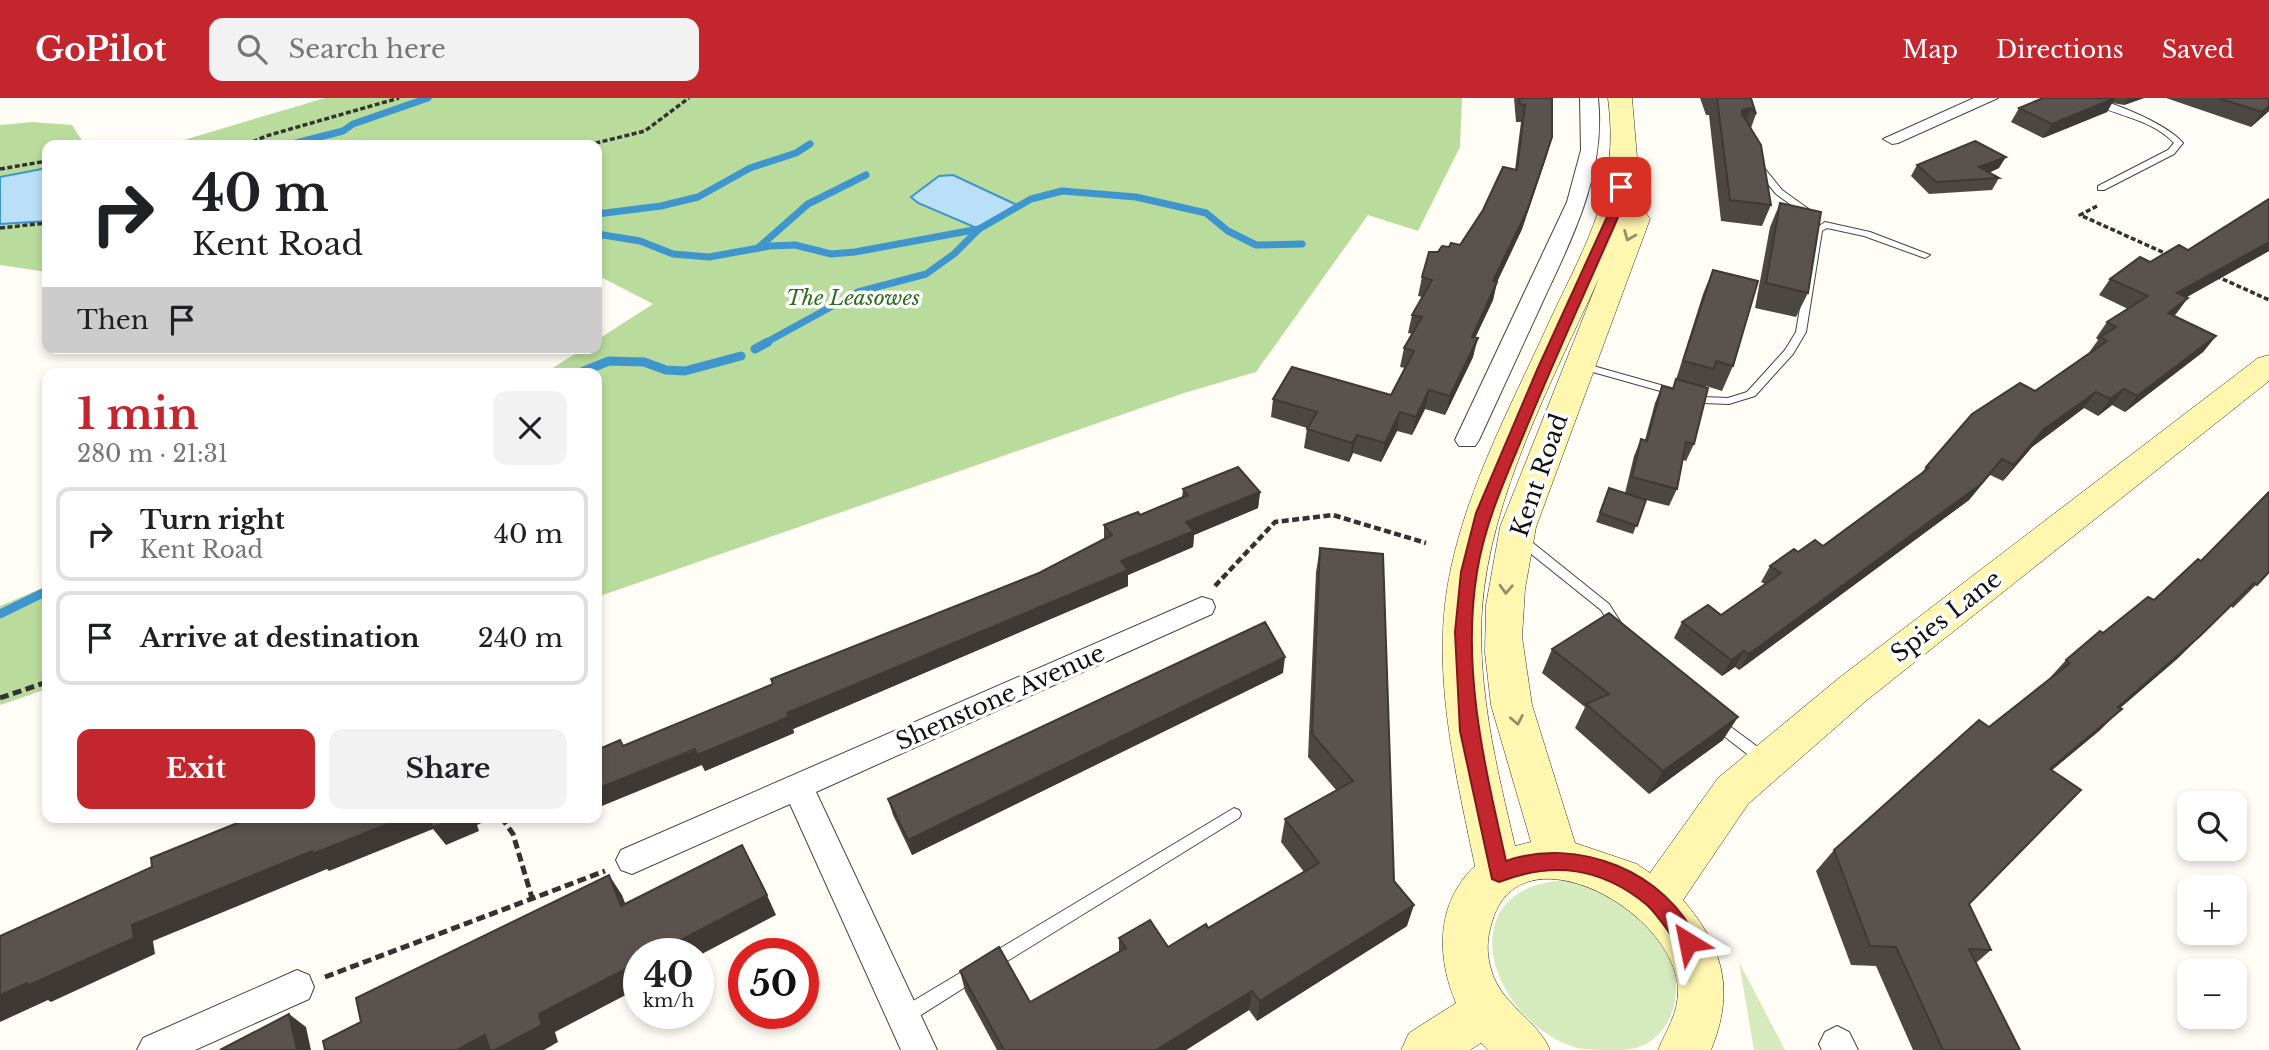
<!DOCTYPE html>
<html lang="en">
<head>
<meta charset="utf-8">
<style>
	:root { --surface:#fff; --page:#f2f2f2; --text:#202124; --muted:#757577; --line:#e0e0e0; --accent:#c4262e }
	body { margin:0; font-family:"Libre Baskerville",serif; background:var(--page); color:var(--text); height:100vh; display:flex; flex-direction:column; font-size:26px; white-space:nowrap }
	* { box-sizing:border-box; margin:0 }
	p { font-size:23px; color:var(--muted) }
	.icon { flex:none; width:38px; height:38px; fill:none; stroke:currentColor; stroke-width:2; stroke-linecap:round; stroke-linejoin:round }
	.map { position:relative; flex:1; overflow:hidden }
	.panel { position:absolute; left:42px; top:270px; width:560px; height:455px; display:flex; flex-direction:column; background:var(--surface); border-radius:14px; box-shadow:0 4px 10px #0003 }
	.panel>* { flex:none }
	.guide { position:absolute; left:42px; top:42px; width:560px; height:214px; border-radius:14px; box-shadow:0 4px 10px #0003; background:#fff; color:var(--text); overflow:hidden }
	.controls { position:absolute; left:2177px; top:693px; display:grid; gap:14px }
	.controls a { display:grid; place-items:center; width:70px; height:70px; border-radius:14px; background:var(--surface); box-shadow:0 4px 10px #0003; font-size:35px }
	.speed { position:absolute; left:623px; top:840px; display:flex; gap:14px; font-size:35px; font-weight:700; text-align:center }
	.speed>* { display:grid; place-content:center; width:91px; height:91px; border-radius:50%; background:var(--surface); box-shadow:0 4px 10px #0003; line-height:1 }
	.speed small { font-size:18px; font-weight:400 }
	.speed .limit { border:10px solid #d22; background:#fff; color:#111 }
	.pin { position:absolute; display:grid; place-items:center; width:60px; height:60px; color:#fff; margin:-30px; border-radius:14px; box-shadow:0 4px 10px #0006 }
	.me { position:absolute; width:77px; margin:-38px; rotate:325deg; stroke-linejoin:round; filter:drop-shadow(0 0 5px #0008) }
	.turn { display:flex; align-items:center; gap:24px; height:147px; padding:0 35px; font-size:32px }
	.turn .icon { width:91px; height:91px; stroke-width:2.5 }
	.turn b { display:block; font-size:49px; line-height:60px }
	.then { display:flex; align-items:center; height:66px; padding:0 35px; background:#0003; gap:14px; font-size:26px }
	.round { display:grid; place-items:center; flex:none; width:74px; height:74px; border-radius:14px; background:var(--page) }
	.summary { display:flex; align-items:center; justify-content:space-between; height:119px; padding:0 35px }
	h1 { font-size:42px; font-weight:700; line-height:52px; color:var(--accent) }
	.cta { display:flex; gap:14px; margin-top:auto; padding:14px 35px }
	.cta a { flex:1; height:80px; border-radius:14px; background:var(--accent); color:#fff; font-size:28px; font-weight:700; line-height:80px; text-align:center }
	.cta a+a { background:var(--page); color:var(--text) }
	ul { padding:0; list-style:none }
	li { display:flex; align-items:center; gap:21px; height:94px; margin:0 14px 10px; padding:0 21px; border:4px solid var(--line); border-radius:14px }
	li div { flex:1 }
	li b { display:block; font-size:26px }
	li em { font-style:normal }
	header { display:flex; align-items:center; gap:42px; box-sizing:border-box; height:98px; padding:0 35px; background:var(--accent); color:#fff }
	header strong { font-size:33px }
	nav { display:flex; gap:38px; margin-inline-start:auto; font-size:24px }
	.search { width:490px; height:63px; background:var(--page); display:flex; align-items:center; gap:18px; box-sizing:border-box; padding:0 24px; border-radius:14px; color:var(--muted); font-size:26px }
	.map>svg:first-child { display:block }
	.green { fill:#d5ebbd }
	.forest { fill:#b9dc9c; fill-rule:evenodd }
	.water { fill:#b9e0f7; stroke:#3f96cf; stroke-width:2 }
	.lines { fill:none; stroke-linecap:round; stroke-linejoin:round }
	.stream-far1 { stroke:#3f96cf; stroke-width:7 }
	.stream { stroke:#3f96cf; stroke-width:9 }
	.service-casing { stroke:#444; stroke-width:2 }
	.minor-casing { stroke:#444; stroke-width:2 }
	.secondary-casing { stroke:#333; stroke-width:1 }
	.path-far2 { stroke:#333; stroke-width:3.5; stroke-dasharray:5 2.5; stroke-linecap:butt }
	.path-far1 { stroke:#333; stroke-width:4.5; stroke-dasharray:7 3.5; stroke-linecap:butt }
	.path { stroke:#333; stroke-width:5; stroke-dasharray:9 4.5; stroke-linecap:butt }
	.service { fill:#fff; fill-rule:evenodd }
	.minor { fill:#fff; fill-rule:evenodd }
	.secondary { fill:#fff6b0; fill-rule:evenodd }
	.wall { fill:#4d4742 }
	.shaded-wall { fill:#3f3936 }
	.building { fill:#5a524d; stroke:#3f3936; stroke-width:2 }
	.oneway { stroke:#948f68 }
	.route { fill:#c4262e; stroke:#7f191e; stroke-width:2 }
	.labels { text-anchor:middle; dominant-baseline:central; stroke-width:7; stroke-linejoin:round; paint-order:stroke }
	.far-park-label { font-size:21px; font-style:italic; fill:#2f6b1f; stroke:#fff }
	.street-label { font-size:24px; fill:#111; stroke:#fff }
</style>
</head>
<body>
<header>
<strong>GoPilot</strong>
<div class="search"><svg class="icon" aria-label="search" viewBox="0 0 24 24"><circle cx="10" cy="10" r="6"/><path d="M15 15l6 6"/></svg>Search here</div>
<nav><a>Map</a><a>Directions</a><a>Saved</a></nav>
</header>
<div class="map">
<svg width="2269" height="952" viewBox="0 0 2269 952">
	<rect width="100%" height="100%" fill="#fffdf5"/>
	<g class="green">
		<path d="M1568 782C1581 785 1597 787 1610 793 1623 799 1654 831 1665 843 1670 849 1671 860 1673 868 1684 906 1665 952 1620 952 1606 952 1590 952 1577 950 1488 923 1446 787 1568 782Z"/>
		<path d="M1739 864 1785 952H1754Z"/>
	</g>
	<g class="forest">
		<path d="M325 0H1462L1460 49 1418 133 1368 117 1256 274 1184 295 597 499V275H545L584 250H597V242L653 206 597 177V47H167ZM953 77 1016 107 979 130 918 105 911 99 939 78Z"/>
		<path d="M32 24 72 27 83 44 79 47H47V70L0 79V27Z"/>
		<path d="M47 123V174L0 167V126Z"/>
		<path d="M47 488V591L0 607V508Z"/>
	</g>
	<g class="water">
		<path d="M47 70V123L0 126V79Z"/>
		<path d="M953 77 1017 107 979 131 918 105 911 99 939 78Z"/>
	</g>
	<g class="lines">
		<g class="stream-far1">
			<path d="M288 47 343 33 353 26 428 0"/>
			<path d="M597 116 661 108 698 99 750 70 796 55 810 46"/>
			<path d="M597 136 640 143 673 156 709 159 770 148 795 147 831 156 855 154 979 131 1031 101 1062 93 1136 99 1206 115 1228 133 1256 147 1302 146"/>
			<path d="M758 150 808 106 866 77"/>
			<path d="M765 245 858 194 926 176 954 156 979 131"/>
		</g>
		<g class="stream">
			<path d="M755 251 768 244"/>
			<path d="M579 275 609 263 644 264 666 272 685 273 741 258"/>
			<path d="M0 516 47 493"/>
		</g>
		<defs>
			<g id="service">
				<path d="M2083 0C2108 0 2167 26 2183 45L2174 56 2104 92H2098V88L2168 52 2174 45C2150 19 2111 18 2083 0Z"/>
				<path d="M1755 66H1761L1782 92 1817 117V121H1811L1776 96 1755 70Z"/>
				<path d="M1825 124 1870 134 1930 157 1925 160 1922 159 1864 138 1827 130 1822 133 1806 234 1793 256 1755 298 1729 306 1703 305 1575 269 1574 267 1579 264 1703 299 1728 300 1747 294 1785 252 1796 234 1813 132Z"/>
				<path d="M1519 436 1523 437 1609 506 1623 528 1621 531H1613L1601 512 1515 443 1513 440Z"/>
				<path d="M1716 618 1770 658 1772 662 1770 666 1765 668 1760 666 1711 628 1709 624 1711 620Z"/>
				<path d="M1234 710 1239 712 1241 716 1239 720 996 870 990 872 984 870 982 865 984 860Z"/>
				<path d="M975 866 981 869 983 874 981 879 910 924 904 926 898 924 896 918 898 912Z"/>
			</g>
			<g id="minor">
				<path d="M1580 0H1598C1606 75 1573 138 1542 205 1521 251 1500 296 1479 342L1475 348H1459L1455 342 1567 104 1581 52Z"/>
				<path d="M1974 0H1998L1898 45 1892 46 1883 41Z"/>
				<path d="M1202 499 1212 502 1215 509 1212 516 816 694 937 952H901L790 706 632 776 621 772 616 762 621 752Z"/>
				<path d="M297 872 309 877 314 889 309 901 195 952H137L143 940Z"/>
				<path d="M1837 928 1849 934 1858 952H1822L1819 946 1825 934Z"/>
			</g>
			<path id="secondary" d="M1608 0H1632L1637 59 1625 117 1636 113 1646 115 1650 121 1536 429 1525 491 1522 539 1532 607 1575 745 1637 766 1650 775 1718 680 1839 580 2258 260 2269 257V283L1867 602 1748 706 1683 802C1724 850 1735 893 1711 952H1658C1667 931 1678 916 1678 892 1676 813 1519 727 1492 824 1487 840 1486 854 1491 871 1500 906 1537 921 1550 952H1488L1481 945 1470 952H1401L1409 935 1456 905C1436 858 1436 805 1475 768 1455 671 1429 569 1451 470 1470 382 1514 302 1551 220 1588 141 1620 91 1608 0ZM1599 180 1500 429 1486 507 1485 555 1491 607 1531 744 1515 748C1497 671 1477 591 1482 511 1490 399 1553 281 1599 180Z"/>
		</defs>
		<use href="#service" class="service-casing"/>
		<use href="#minor" class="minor-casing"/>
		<use href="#secondary" class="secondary-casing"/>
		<g class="path-far2">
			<path d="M246 47 266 38 399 0"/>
			<path d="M588 47 645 33 689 0"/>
			<path d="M0 71 47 63"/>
			<path d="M2097 108 2080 117 2169 157"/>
			<path d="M0 130 47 125"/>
			<path d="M2216 178 2269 202"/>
		</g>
		<path class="path-far1" d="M1215 488 1275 424 1333 417 1426 445"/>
		<g class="path">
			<path d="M0 600 47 584"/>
			<path d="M501 719 513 736 532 800"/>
			<path d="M325 879 605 773"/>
		</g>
		<use href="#service" class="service"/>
		<use href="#minor" class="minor"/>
		<use href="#secondary" class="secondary"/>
	</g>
	<g class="wall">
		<path d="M1514 0H1552L1547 57 1522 131 1497 184 1493 202 1475 240 1473 259 1445 317 1425 311 1412 337 1397 333 1381 364 1353 355 1349 364 1304 350 1307 330 1271 319 1273 301 1391 297 1405 270 1400 269 1404 250 1412 236 1408 235 1412 217 1422 199 1418 198 1422 179 1438 154 1449 149 1460 147 1515 72 1521 24H1516Z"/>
		<path d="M1700 0H1751L1756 16 1751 30 1771 107 1762 128 1721 123 1709 17H1706Z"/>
		<path d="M2043 0H2144L2124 7 2112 5 2107 14 2043 40 2011 24 2019 10Z"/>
		<path d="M2166 0H2269V13L2251 29Z"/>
		<path d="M1917 67 1999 70 1989 75 1999 80 1992 92 1929 96 1911 78Z"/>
		<path d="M2269 101V153L2187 199 2174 218 2216 238 2203 254 2125 314 2112 307 2098 318 2084 310 2032 349 2003 383 1990 377 1969 402 1739 572 1735 569 1722 578 1674 540 1682 524 1721 517 1765 486 1761 484 1770 468 1798 454 1823 448 1920 377 1926 369 2088 256 2098 242 2096 240 2107 224 2128 211 2099 197 2110 181 2150 164 2188 152Z"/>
		<path d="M1780 105 1808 195 1796 219 1755 210 1770 129Z"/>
		<path d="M1713 172 1733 268 1722 293 1706 288 1694 346 1686 363 1683 362 1677 391 1669 408 1646 402 1633 436 1596 424 1609 390 1625 395 1634 358 1641 341 1645 342 1655 305 1662 288 1672 291 1674 288 1703 196Z"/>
		<path d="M1183 391 1260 394 1258 410 1194 437 1193 449 1128 477V488L793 631 794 635 705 673 702 667 773 586 1039 475 1104 441V427L1140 417 1182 399Z"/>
		<path d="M1320 450 1394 783 1407 828 1257 923 1249 912 1186 952H997L965 893 960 873 1030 904 1119 854V840L1168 849 1208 830 1304 774 1281 744 1285 721 1336 692 1308 659 1316 474Z"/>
		<path d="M2201 463 2269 474 2233 510 2231 508 2177 561 2120 610 2099 633 2052 672 1969 806 1991 852 1976 865 2020 952H1913L1876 868 1851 867 1816 773 1834 752 2046 584 2066 562 2103 535 2154 502Z"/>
		<path d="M1552 551 1723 642 1649 696 1575 630 1585 609 1542 575Z"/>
		<path d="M1283 575 912 757 893 717 888 701Z"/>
	</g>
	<g class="shaded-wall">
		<path d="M2115 0 2107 14 2043 40 2052 26Z"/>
		<path d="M2129 0H2144L2124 7Z"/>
		<path d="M2269 8V13L2251 29 2262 14Z"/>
		<path d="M1751 10 1743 30 1735 32 1742 12Z"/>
		<path d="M1552 39 1547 57 1522 131 1489 201 1493 183Z"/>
		<path d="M2006 59 1999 70 1973 81 1979 69Z"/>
		<path d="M2269 144V153L2165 211 2177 195Z"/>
		<path d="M1497 184 1493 202 1467 257 1472 239Z"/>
		<path d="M2188 200 2176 216 2156 231 2168 215Z"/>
		<path d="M2216 238 2203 254 2125 314 2137 298Z"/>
		<path d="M1478 240 1473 259 1445 317 1450 298Z"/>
		<path d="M2124 291 2112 307 2098 318 2110 301Z"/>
		<path d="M1429 292 1425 311 1412 337 1416 319Z"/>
		<path d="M2096 294 2084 310 2032 349 2003 383 2014 367 2043 332Z"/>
		<path d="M1400 314 1397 333 1381 364 1385 345Z"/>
		<path d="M1357 337 1353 355 1349 364 1352 345Z"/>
		<path d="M2002 361 1969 402 1739 572 1749 556Z"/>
		<path d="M1260 394 1258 410 1194 437 1193 449 1128 477V488L793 631 794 635 705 673 702 667 597 710V691L787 615 1121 463 1186 424Z"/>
		<path d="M2231 508 2177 561 2096 631 2118 609Z"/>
		<path d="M1744 553 1735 569 1722 578 1731 562Z"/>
		<path d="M1285 559 1283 575 912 757 908 742Z"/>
		<path d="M2122 611 2099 633 2028 692 2050 671Z"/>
		<path d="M1738 619 1723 642 1649 696 1663 673Z"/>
		<path d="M406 719H495L477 727 479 733 446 747 433 731 329 773 327 771 153 843 155 856 51 904 48 902 0 924V897L132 827 312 753Z"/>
		<path d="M609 777 622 797 634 828 621 808Z"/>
		<path d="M767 797 776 817 698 858V856H654Z"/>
		<path d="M1414 807 1407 828 1257 923 1260 903Z"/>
		<path d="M639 864V890L555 934 558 944 544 952H457L485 937 539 916Z"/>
		<path d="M1252 893 1249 912 1186 952H1156Z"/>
		<path d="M289 916 306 929 311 952H297Z"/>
	</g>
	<g class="building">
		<path d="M1519 0H1552V39L1527 113 1493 183 1497 184 1472 239 1478 240 1450 298 1429 292 1416 319 1400 314 1385 345 1357 337 1352 345 1307 331 1317 314 1273 301 1292 269 1391 297 1414 253 1404 250 1422 219 1412 217 1432 182 1422 179 1429 154H1438L1442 148 1449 149 1451 145 1460 147 1483 112 1503 69 1517 72 1525 7 1520 6Z"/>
		<path d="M1717 0H1751L1756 16 1751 10 1742 12V16L1761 47 1771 107 1730 102Z"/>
		<path d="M2043 0H2115L2052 26 2019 10Z"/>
		<path d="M2218 0H2269V8L2262 14Z"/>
		<path d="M1975 43 2006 59 1979 69 1999 80 1936 84 1917 67Z"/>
		<path d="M2269 101V144L2177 195 2188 200 2168 215 2216 238 2137 298 2124 291 2110 301 2096 294 2043 332 2014 367 2002 361 1981 386 1749 556 1744 553 1731 562 1682 524 1708 507 1721 517 1781 475 1770 468 1794 451 1798 454 1815 442 1823 448 1929 370 1926 369 1972 316 2020 285 2035 293 2107 243 2100 239 2116 229 2107 224 2148 198 2110 181 2140 159 2150 164 2179 147 2188 152Z"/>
		<path d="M1780 105 1821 114 1808 195 1766 185Z"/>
		<path d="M1713 172 1758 183 1733 268 1716 263 1714 271 1683 263Z"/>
		<path d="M1676 281 1708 290 1694 346 1686 344 1677 391 1632 379 1641 341 1647 343 1662 288 1673 291Z"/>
		<path d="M1238 369 1260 394 1186 424 1194 433 1121 463 1128 472 787 615 789 619 697 657 695 651 597 691V652L620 642 623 648 773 586 771 581 1039 475 1112 437 1104 427 1138 414 1140 417 1188 397 1183 391Z"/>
		<path d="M1609 390 1646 402 1637 428 1600 415Z"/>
		<path d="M2269 394V474L2257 487 2254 485 2200 538 2118 609 2122 611 2050 671 2081 692 1969 806 1991 852 1969 851 2020 952H1943L1896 849 1870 848 1834 752 1979 622 1989 629 2070 565 2066 562 2100 533 2103 535 2148 499 2154 502 2198 461 2201 463Z"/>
		<path d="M1320 450 1383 456 1394 783 1414 807 1260 903 1252 893 1156 952H1004L960 873 999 849 1030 904 1126 850 1119 840 1150 822 1168 849 1206 826 1208 830 1319 765 1285 721 1353 683 1312 636Z"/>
		<path d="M1609 515 1738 619 1663 673 1586 606 1609 596 1552 551Z"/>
		<path d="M1265 524 1285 559 908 742 888 701Z"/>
		<path d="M252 719H406L312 756V753L132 827 134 840 27 888V885L0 897V838L152 769 151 760Z"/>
		<path d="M430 719H458L432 730Z"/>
		<path d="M742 747 767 797 654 856H639V864L539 916 542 927 495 952H490L485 937 457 952H325L323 943 361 924 356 900 609 777 621 808Z"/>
		<path d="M289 916 297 952H220Z"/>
	</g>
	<defs><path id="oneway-chevron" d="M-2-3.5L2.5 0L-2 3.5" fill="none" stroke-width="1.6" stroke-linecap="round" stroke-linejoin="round" transform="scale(1.75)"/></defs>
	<g class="oneway">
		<use href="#oneway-chevron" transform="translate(1629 138) rotate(112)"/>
		<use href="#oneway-chevron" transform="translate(1506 491) rotate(93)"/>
		<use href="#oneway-chevron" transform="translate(1517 622) rotate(79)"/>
	</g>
	<path class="route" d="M1617 86 1627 89 1623 108C1590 183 1556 257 1525 333 1506 379 1485 424 1477 474 1461 572 1485 669 1506 763 1576 738 1667 773 1698 844L1695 850 1688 853 1681 850C1670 837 1660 819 1647 807 1601 769 1553 763 1499 784L1492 781 1460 633 1455 534 1461 474 1476 415 1537 272 1612 108Z"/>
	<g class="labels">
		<g class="far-park-label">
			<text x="853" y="200">The Leasowes</text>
		</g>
		<g class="street-label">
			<text transform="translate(1539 377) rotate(-71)">Kent Road</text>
			<text transform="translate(1946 518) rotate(-38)">Spies Lane</text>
			<text transform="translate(1000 599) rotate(-24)">Shenstone Avenue</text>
		</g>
	</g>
</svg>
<div class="controls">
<a><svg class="icon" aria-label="search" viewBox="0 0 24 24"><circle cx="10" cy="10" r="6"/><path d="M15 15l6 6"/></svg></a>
<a>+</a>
<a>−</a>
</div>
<div class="speed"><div>40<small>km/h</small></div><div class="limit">50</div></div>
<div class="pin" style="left:1621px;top:89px;background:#d93025"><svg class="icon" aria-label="arrive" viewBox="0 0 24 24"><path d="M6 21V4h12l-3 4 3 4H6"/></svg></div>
<svg class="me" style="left:1688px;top:844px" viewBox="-20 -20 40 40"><path d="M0-17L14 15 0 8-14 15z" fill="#c4262e" stroke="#fff" stroke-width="4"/></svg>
<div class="guide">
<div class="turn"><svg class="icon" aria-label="right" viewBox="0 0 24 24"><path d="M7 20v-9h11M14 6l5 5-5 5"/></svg><div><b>40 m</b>Kent Road</div></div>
<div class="then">Then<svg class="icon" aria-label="arrive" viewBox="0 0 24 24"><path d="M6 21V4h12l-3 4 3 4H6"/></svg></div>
</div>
<section class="panel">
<div class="summary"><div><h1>1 min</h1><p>280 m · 21:31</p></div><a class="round"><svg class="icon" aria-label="close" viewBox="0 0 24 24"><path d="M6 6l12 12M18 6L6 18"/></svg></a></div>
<ul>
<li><svg class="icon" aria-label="right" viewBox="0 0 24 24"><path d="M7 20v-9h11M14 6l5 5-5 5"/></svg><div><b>Turn right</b><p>Kent Road</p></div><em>40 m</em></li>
<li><svg class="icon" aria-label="arrive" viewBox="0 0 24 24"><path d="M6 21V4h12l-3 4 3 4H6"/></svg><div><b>Arrive at destination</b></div><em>240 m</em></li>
</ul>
<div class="cta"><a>Exit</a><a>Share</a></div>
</section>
</div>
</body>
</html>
